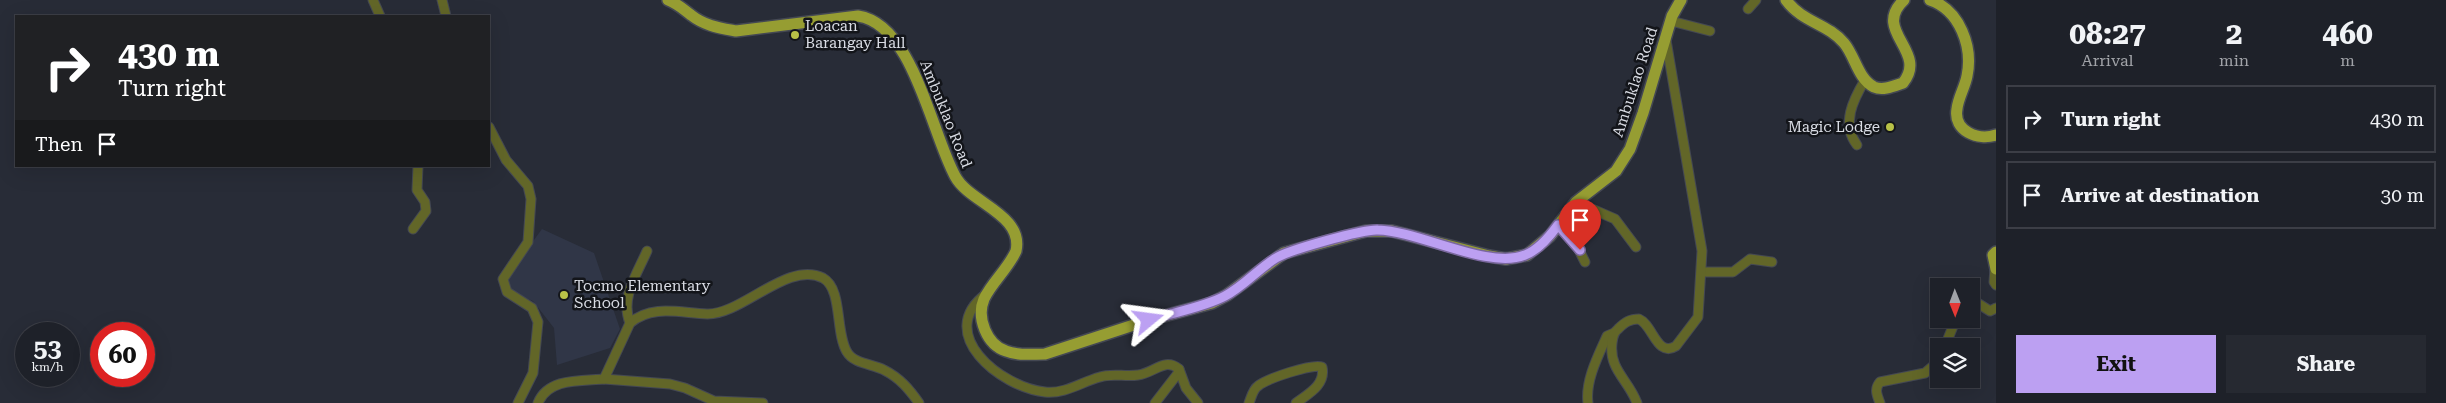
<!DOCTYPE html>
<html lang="en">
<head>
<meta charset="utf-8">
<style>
	:root { --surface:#1e2129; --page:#262931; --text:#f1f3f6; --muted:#a1a3a8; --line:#3c3e46; --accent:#bca0f2 }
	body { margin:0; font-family:"Roboto Serif",serif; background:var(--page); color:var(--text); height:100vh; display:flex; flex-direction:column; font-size:19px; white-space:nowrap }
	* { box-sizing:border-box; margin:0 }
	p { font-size:16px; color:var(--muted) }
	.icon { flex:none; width:28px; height:28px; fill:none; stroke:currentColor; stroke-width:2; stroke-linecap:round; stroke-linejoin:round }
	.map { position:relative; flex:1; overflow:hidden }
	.side { display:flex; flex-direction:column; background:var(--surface); width:450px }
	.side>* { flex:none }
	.hud { position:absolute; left:15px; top:15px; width:475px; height:152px; border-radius:0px; box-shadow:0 5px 20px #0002,0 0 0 1px var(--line); background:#202124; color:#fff; overflow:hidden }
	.needle { width:32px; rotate:179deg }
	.tools { position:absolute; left:1930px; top:278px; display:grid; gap:10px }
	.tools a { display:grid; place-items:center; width:50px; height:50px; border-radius:0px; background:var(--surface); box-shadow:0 5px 20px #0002,0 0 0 1px var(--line); font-size:25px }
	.speed { position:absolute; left:15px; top:322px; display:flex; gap:10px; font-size:25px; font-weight:700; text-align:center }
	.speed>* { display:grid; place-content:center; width:65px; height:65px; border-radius:50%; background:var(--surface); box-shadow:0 5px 20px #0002,0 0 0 1px var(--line); line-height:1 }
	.speed small { font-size:12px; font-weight:400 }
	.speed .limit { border:8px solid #d22; background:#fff; color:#111 }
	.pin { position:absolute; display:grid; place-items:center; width:42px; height:42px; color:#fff; margin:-51px -21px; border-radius:50% 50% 50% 0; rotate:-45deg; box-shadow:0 0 5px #0007 }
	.pin .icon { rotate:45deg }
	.me { position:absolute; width:55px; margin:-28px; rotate:74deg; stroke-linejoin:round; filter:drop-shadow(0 0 4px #0008) }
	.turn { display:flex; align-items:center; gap:18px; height:105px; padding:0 20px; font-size:22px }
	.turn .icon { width:65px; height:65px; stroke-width:2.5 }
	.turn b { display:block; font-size:35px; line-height:42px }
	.then { display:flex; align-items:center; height:48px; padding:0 20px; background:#0003; gap:10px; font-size:19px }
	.eta { display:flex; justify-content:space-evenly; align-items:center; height:85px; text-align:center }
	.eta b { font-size:30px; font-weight:700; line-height:35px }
	.primary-button { display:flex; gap:10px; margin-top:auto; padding:10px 20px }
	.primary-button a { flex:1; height:58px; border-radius:0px; background:var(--accent); color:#111; font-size:20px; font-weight:700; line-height:58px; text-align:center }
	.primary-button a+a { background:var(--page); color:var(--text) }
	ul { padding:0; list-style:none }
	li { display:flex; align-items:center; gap:15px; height:68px; margin:0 10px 8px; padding:0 10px; border:2px solid var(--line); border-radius:0px }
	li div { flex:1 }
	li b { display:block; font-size:19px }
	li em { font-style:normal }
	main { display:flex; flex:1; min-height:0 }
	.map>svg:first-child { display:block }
	.built { fill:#303647 }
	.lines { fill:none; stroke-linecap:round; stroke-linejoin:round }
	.minor-casing { stroke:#444853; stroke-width:11 }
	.major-casing { stroke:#444853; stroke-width:14 }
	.minor { stroke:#626628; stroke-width:9 }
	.major { stroke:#969d32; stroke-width:11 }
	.route-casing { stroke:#7a689d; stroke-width:12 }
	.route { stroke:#bca0f2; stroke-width:9 }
	.poi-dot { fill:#b8c147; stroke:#13151a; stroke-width:2 }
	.labels { text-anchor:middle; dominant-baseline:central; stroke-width:5; stroke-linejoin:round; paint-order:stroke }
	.poi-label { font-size:15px; fill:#d9dce4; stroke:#13151a; text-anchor:start }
	.street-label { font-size:15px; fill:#d9dce4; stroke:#13151a }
</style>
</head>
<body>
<main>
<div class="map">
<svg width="1996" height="403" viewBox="0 0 1996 403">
	<rect width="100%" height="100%" fill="#282c37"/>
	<path class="built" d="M542 229 594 253 620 329 610 348 557 365 554 328 533 301 506 290 509 274Z"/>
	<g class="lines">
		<defs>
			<g id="minor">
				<path d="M373 0 380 16"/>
				<path d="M442 0 446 16"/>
				<path d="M1748 9 1756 0"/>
				<path d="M1671 21 1710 31"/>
				<path d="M489 127 506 160 528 186 531 199 528 242 503 279 507 292 532 308 538 322 533 373 518 403"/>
				<path d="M1857 145C1841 124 1853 100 1865 80"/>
				<path d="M1576 202 1615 219 1636 247"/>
				<path d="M1558 225 1575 242 1585 262"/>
				<path d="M413 229 426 211 425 202 417 190 418 166"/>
				<path d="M1995 267 1994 282 1996 285"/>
				<path d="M1702 272H1733L1750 259 1772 262"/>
				<path d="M986 294C934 333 1000 387 1045 392 1066 394 1081 382 1100 377 1111 373 1126 377 1138 375 1155 373 1164 357 1179 369V372L1155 403"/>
				<path d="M1971 299 1990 311 1996 308"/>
				<path d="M630 323C620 298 637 274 647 251"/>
				<path d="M1945 346 1956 319"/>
				<path d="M1179 369 1186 388 1198 403"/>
				<path d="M538 403C548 378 580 381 604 379"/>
				<path d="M763 403 714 401 685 388 670 384 604 379 630 323C652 304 680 313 707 314 742 315 788 260 823 278 843 289 835 333 847 352 854 364 873 364 884 370 900 378 909 389 919 403"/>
				<path d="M1249 403C1251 398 1253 389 1258 386 1266 379 1313 363 1322 367 1326 385 1308 394 1296 403"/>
				<path d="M1588 403C1585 381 1598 356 1607 336L1614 333"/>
				<path d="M1637 403C1628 379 1609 370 1612 343 1613 337 1613 333 1618 329 1625 322 1630 319 1639 319 1653 325 1657 358 1676 346L1698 317 1702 251 1666 40"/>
				<path d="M1880 403C1877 395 1874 389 1880 382L1925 373 1939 361"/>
			</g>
			<g id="major">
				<path d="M668 0C678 4 683 9 691 15 705 26 720 28 736 31L858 16C913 24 931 132 955 176 969 203 1024 214 1016 251 1008 269 992 282 984 299 976 318 987 345 1006 351 1018 356 1032 354 1045 354L1149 320 1212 303 1227 295 1284 253 1366 231H1392L1489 256 1506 259 1527 255 1550 236 1576 202 1616 171 1630 149 1643 113 1672 16 1681 0"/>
				<path d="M1786 0C1803 23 1827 23 1844 43 1855 56 1858 79 1874 87 1883 91 1894 86 1903 83 1929 51 1871 31 1904 0"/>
				<path d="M1930 0C1960 10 1973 47 1967 76 1965 87 1958 98 1957 109 1953 131 1978 141 1996 135"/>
				<path d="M1996 252 1993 255 1996 269"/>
			</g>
		</defs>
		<use href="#minor" class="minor-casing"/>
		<use href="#major" class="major-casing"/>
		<use href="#minor" class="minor"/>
		<use href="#major" class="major"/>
	</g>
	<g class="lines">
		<defs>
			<path id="route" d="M1149 320C1174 312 1202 308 1225 296 1244 286 1258 269 1276 258 1289 250 1363 229 1378 230 1419 231 1489 270 1525 255 1539 250 1550 236 1558 225L1580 250"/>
		</defs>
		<use href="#route" class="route-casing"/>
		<use href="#route" class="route"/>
	</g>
	<g class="poi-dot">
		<circle cx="795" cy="35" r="5"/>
		<circle cx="1890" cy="127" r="5"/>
		<circle cx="564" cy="295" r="5"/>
	</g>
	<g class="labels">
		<g class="poi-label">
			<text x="805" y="26">Loacan<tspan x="805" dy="17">Barangay Hall</tspan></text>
			<text x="1880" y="127" text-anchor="end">Magic Lodge</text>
			<text x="574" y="286">Tocmo Elementary<tspan x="574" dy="17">School</tspan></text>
		</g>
		<g class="street-label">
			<text transform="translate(1635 82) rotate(-72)">Ambuklao Road</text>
			<text transform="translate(946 114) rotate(68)">Ambuklao Road</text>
		</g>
	</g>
</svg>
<div class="tools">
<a><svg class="needle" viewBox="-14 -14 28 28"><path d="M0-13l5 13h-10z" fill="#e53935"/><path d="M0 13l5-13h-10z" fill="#a1a3a8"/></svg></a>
<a><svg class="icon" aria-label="layers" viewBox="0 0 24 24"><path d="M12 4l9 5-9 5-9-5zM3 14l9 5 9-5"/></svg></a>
</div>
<div class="speed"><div>53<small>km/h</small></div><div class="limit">60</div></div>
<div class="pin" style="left:1580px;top:250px;background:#d93025"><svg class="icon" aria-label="arrive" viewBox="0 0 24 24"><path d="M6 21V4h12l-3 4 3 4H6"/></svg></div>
<svg class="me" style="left:1149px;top:320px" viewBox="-20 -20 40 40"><path d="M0-17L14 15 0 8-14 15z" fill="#bca0f2" stroke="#fff" stroke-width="4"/></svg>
<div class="hud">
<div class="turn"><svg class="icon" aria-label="right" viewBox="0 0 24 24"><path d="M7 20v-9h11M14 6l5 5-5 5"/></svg><div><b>430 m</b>Turn right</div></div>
<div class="then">Then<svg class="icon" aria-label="arrive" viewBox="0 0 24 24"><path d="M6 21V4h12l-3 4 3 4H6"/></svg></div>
</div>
</div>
<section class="side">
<div class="eta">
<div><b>08:27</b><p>Arrival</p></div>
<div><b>2</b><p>min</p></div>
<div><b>460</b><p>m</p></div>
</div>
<ul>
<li><svg class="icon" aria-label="right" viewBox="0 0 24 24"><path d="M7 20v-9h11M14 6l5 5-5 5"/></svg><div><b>Turn right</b></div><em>430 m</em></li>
<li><svg class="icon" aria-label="arrive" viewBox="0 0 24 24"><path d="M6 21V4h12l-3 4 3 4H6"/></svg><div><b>Arrive at destination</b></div><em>30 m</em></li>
</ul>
<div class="primary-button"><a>Exit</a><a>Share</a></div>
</section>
</main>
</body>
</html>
